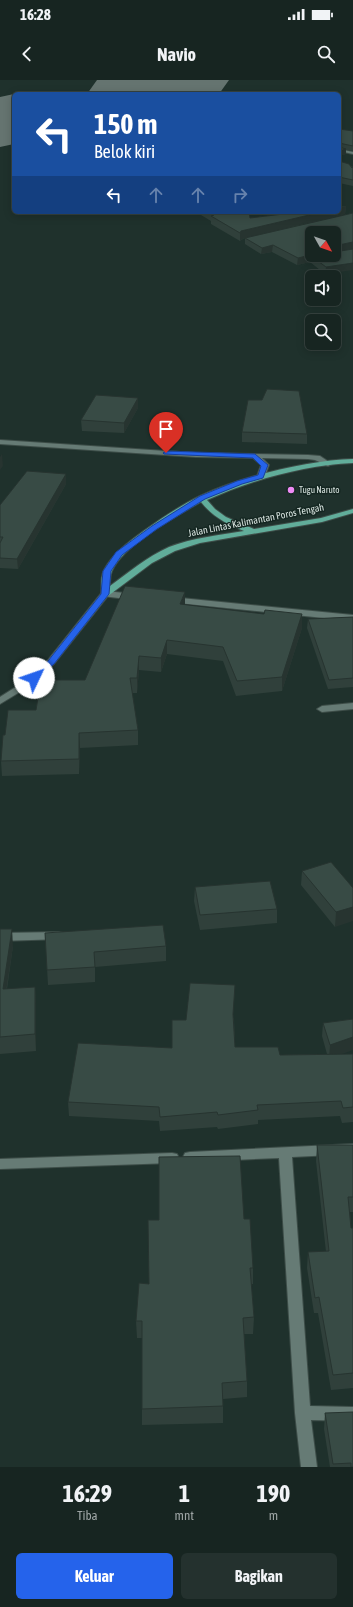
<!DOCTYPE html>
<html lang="id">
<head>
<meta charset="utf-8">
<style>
	:root { --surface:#172521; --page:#24312e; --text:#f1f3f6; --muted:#9ea5a5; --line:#36423f; --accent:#2563eb }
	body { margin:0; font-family:"Asap Condensed",sans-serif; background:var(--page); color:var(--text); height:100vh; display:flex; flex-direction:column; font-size:15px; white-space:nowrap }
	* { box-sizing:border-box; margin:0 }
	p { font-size:13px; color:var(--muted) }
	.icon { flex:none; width:22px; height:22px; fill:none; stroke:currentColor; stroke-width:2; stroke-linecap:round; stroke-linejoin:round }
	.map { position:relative; height:1387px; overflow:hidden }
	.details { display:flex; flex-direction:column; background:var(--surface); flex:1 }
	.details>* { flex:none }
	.top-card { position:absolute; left:12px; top:12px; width:329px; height:122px; border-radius:6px; box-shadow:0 2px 10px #0003,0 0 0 1px var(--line); background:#1a4fa0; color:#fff; overflow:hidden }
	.needle { width:26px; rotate:130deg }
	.controls { position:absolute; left:305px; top:146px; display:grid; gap:8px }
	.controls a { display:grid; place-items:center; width:36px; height:36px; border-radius:6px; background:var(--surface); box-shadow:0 2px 10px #0003,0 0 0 1px var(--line); font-size:20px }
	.pin { position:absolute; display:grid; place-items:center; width:34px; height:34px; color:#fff; margin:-41px -17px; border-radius:50% 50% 50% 0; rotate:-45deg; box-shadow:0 0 4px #0007 }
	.pin .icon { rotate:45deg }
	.me { position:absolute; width:44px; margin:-22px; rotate:48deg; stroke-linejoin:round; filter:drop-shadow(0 0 3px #0008) }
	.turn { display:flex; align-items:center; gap:14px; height:84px; padding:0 16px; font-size:18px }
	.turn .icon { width:52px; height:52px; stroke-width:2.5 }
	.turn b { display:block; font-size:28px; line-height:34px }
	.lanes { display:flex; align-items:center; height:38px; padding:0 16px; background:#0003; justify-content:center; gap:20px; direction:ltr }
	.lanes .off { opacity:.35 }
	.eta { display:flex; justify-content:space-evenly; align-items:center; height:68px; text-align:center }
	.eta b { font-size:24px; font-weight:700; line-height:28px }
	.primary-button { display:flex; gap:8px; margin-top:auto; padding:8px 16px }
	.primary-button a { flex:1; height:46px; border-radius:6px; background:var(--accent); color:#fff; font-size:16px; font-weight:700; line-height:46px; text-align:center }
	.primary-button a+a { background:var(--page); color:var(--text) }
	.status { display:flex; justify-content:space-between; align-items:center; height:28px; padding:0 20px; background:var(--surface); direction:ltr }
	.status svg { height:11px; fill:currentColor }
	header { display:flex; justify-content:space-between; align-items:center; height:52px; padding:0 16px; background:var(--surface); font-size:18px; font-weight:700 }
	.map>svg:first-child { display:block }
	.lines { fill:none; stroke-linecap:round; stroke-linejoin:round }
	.runway { fill:#657470; fill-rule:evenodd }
	.minor-casing { stroke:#3d4d48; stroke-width:2 }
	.secondary-casing { stroke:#3d4d48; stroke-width:2 }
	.primary-casing { stroke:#3d4d48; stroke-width:2 }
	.minor { fill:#667b75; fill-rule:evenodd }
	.secondary { fill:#667b75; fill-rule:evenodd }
	.primary { fill:#61ad9a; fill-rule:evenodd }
	.wall { fill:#30403b }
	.shaded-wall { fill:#273430 }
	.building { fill:#384b45; stroke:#273430 }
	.route { fill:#2563eb; stroke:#184099 }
	.poi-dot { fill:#ef8bf6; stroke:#152722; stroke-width:1.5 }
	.labels { text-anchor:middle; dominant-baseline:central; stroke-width:3; stroke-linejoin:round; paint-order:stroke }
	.far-poi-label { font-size:9px; fill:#d6e1dd; stroke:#152722; text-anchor:start }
	.street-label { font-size:10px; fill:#d6e1dd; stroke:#152722 }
</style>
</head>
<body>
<div class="status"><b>16:28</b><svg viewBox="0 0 49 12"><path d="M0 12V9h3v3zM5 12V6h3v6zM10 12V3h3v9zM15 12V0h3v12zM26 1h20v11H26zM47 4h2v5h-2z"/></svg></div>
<header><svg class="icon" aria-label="back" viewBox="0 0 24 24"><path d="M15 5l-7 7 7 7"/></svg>Navio<svg class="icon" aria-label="search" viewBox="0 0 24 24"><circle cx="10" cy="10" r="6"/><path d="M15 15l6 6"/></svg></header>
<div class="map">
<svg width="353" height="1387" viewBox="0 0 353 1387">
	<rect width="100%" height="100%" fill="#1f312c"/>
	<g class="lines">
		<g class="runway">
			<path d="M97 0H229L219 14H87Z"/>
			<path d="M14 14V64L0 67V17Z"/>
		</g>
		<defs>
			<g id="minor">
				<path d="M339 69 353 72V74L339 71Z"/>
				<path d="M0 360 196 373 308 375 320 376 332 384 328 386 315 380 308 379 262 378 269 385 265 396 261 398 257 396 261 385 253 378 196 377 0 364Z"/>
				<path d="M105 511 135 514 139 517 135 520 102 516 101 514Z"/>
				<path d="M171 517 353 535V541L168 522 167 520Z"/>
				<path d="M353 623V629L322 632 317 629 322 626Z"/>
				<path d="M59 852 63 853 65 856 63 859 0 861V853Z"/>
				<path d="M353 1064V1074L292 1077 310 1326 353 1327V1341L311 1340 317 1387H301L295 1333 279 1078 190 1082 185 1081 183 1077 185 1073 190 1072Z"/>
				<path d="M172 1073 177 1074 179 1078 177 1082 172 1083 0 1089V1079Z"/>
			</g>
			<path id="secondary" d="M105 511 109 514 108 516 54 584 28 607 0 624V617L22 603 48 580 102 512Z"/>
			<path id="primary" d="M353 379V383C305 385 251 400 207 420L215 429 226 437 254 449 321 438 353 429V433L322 442 200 463 175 471 152 483 108 516 105 517 101 514C102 506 100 497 104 490 113 473 130 461 145 450 162 438 181 425 200 416 240 397 308 380 353 379ZM201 422C213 437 227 444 244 451 219 455 192 458 169 467 147 477 129 492 110 506 110 501 110 496 112 491 122 466 178 435 201 422Z"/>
		</defs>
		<use href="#minor" class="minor-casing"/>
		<use href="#secondary" class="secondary-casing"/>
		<use href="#primary" class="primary-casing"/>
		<use href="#minor" class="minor"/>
		<use href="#secondary" class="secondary"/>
		<use href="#primary" class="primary"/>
	</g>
	<g class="wall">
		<path d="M339 49 353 51V71L346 70V74L339 76Z"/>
		<path d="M339 81 353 87V106L339 103Z"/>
		<path d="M346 126 345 134 304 144 353 133V169L347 170 325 194 310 182 297 185 272 172 261 174 245 164V158L241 160 240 161 211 144V141L201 135V132H249L250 138Z"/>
		<path d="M138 318V328L124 353 82 351 81 340Z"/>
		<path d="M242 352 307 354V364L242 362Z"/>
		<path d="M66 404 18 489 0 488V425Z"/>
		<path d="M185 525 302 548 282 611 236 616 223 581 167 574 161 592 139 590 137 613H132L138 650V665L80 668 79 694 2 696 1 681 5 655 36 630 85 600Z"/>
		<path d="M353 537V607L328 609 307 548 308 539Z"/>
		<path d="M302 791 353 808 335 847 301 805Z"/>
		<path d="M195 807 277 829V843L200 850 194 821Z"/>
		<path d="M0 849 13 866 7 909 35 907 36 924V971L0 974Z"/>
		<path d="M45 853 166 866V881L95 887V902L48 905Z"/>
		<path d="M234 938 235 967 280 975 327 974 322 956 323 943 341 974H353V1042L342 1043 340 1036 258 1040V1044L218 1049 217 1047 160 1051 159 1041 69 1036 68 1022 172 968 186 940Z"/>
		<path d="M317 1065H353V1132H350L351 1148H353V1308L331 1310 318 1233H314L307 1188 308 1172H326L316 1081Z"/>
		<path d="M244 1139 253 1188V1204H251L254 1237 253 1254H244L247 1301V1317L223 1319V1343L142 1345V1258H137L136 1241 149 1204Z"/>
		<path d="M325 1333 353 1387H330L324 1349Z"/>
	</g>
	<g class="shaded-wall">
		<path d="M346 69V74L339 76V71Z"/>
		<path d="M346 126 345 134 246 158H245L241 160 240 161V153L241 151 322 132H339V128Z"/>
		<path d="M353 162V169L334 173V166Z"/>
		<path d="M273 165 272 172 261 174 262 168Z"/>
		<path d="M310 175V182L297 185 298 178Z"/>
		<path d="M353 183V190L325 194 326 187Z"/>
		<path d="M138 318V328L124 353V343Z"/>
		<path d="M2 374 3 386 0 390V377Z"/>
		<path d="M66 394V404L18 489 17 479Z"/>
		<path d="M185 512V526L180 524Z"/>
		<path d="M302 534V548L282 611V597Z"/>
		<path d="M167 560V574L161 592V578Z"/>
		<path d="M139 576V590L137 613V598Z"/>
		<path d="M79 653 80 668 79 694Z"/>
		<path d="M353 827V841L335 847 336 832Z"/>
		<path d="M12 849 13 866 4 925 3 909Z"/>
		<path d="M35 907 36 924V971L35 954Z"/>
		<path d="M353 957V970L329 979 330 965Z"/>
	</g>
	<g class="building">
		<path d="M339 49 353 51V66L339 63Z"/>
		<path d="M339 67 346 69 339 71Z"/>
		<path d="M339 81 349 84 352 88 353 87V100L339 97Z"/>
		<path d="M209 132H249L250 138 300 132H322L241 151 240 153 211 136 214 135Z"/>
		<path d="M353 133V162L334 166V153H312V175H334V172L353 169V183L326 187 310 175 298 178 273 165 262 168 245 158Z"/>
		<path d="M267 309 299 311 307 354 242 352 248 320H262Z"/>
		<path d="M96 315 138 318 124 343 81 340Z"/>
		<path d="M27 391 66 394 17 479 0 478V463L3 457H0V425Z"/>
		<path d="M125 506 185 512 180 524 264 534 265 530 302 534 282 597 237 601 223 567 167 560 161 578 139 576 137 598H130L138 650 79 653V679L1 681 3 655H5L8 630H36L41 600H85Z"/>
		<path d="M353 537V598L329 600 308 539Z"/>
		<path d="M331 782 353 808V827L336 832 302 791Z"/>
		<path d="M270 801 277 829 200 835 195 807Z"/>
		<path d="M163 845 166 866 94 872 95 887 47 890 45 853Z"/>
		<path d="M0 849H12L3 909 35 907V954L0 957Z"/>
		<path d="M190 903 235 905 233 934 235 967H278L280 975 353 974V1027L343 1028 341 1021 257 1025 258 1030 218 1035 217 1032 160 1037 159 1027 68 1022 78 963 172 968V940H186Z"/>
		<path d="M353 939V957L330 965 323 943Z"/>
		<path d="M317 1065H353V1117H348L351 1148H353V1293L333 1295 319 1217 315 1218 308 1172 329 1171Z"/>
		<path d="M240 1076 244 1139H250L253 1188H250L254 1237 243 1238 247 1301 222 1303 223 1326 142 1329V1241H136L139 1203 149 1204 148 1140H159V1077Z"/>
		<path d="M353 1332V1387H351V1383L333 1384 325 1333Z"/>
	</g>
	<path class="route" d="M166 371 255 374 268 385 263 398 242 404 205 419 157 449 122 475 111 491 109 514 54 584 37 599H31L30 598 31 596 48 581 101 514 103 491 116 472 152 446 200 416 237 401 258 395 261 386 253 378 164 374 163 373Z"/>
	<circle class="poi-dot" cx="291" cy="410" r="4"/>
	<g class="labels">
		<g class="far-poi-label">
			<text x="299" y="410">Tugu Naruto</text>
		</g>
		<g class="street-label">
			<text transform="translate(256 440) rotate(-11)">Jalan Lintas Kalimantan Poros Tengah</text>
		</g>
	</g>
</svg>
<div class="controls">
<a><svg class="needle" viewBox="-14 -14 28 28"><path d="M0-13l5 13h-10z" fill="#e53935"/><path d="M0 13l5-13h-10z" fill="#9ea5a5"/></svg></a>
<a><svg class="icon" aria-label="sound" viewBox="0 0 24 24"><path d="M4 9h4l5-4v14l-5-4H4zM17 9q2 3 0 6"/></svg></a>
<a><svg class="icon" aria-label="search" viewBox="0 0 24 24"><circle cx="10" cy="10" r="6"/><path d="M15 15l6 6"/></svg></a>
</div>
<div class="pin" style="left:166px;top:373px;background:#d93025"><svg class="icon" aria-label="arrive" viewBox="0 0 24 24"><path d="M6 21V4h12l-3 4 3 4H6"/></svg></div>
<svg class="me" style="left:34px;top:598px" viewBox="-20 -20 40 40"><circle r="19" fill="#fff"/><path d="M0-13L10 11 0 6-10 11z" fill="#2563eb"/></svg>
<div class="top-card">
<div class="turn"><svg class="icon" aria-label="left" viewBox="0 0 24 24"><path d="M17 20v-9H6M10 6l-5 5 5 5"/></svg><div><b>150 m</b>Belok kiri</div></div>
<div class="lanes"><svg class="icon" aria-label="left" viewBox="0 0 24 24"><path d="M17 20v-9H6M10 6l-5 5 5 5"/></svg><svg class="icon off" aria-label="ahead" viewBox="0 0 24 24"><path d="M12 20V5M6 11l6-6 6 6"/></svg><svg class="icon off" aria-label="ahead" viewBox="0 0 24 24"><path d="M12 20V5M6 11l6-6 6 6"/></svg><svg class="icon off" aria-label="right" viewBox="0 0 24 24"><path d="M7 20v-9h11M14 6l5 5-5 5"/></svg></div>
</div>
</div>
<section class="details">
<div class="eta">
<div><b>16:29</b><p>Tiba</p></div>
<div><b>1</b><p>mnt</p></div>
<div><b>190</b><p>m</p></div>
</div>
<div class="primary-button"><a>Keluar</a><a>Bagikan</a></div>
</section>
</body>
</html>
